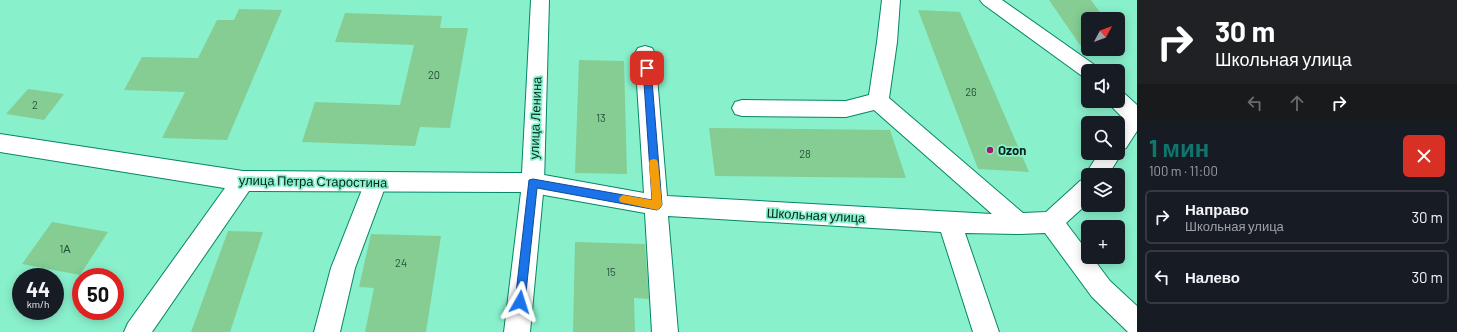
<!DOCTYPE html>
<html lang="ru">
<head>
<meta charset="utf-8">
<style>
	:root { --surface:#171b24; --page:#20242c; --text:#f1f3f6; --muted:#9ea1a6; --line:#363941; --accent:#0f766e }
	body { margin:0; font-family:Barlow,sans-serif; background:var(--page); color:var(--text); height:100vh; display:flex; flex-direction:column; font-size:15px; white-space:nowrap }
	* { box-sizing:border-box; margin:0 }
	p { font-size:13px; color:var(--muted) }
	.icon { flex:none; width:22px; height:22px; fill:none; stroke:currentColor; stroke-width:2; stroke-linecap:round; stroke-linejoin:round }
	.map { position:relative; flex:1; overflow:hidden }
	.details { display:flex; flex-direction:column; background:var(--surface); width:320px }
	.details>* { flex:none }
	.guide { background:#202124; color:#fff; overflow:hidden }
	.needle { width:26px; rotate:49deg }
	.buttons { position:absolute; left:1081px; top:12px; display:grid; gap:8px }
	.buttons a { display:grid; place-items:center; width:44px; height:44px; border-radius:6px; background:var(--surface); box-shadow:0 2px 10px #0003; font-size:20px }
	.speed { position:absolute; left:12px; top:268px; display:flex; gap:8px; font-size:20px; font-weight:700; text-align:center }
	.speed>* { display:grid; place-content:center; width:52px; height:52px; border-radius:50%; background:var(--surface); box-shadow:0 2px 10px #0003; line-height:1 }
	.speed small { font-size:10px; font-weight:400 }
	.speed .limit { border:6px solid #d22; background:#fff; color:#111 }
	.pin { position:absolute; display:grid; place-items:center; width:34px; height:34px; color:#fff; margin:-17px; border-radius:8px; box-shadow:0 2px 6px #0006 }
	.me { position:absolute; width:44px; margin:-22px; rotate:6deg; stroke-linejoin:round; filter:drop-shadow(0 0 3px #0008) }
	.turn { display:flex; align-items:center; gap:14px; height:84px; padding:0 12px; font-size:18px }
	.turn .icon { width:52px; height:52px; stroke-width:2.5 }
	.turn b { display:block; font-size:28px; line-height:34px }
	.lanes { display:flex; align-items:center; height:38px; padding:0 12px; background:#0003; justify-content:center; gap:20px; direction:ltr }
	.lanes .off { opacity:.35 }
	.round { display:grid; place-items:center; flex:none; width:42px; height:42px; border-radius:6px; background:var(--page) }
	.summary { display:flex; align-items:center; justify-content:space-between; height:68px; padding:0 12px }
	h1 { font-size:24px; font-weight:700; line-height:30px; color:var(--accent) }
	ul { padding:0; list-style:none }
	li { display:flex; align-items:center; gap:12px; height:54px; margin:0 8px 6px; padding:0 4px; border:2px solid var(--line); border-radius:6px }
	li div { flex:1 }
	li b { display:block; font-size:15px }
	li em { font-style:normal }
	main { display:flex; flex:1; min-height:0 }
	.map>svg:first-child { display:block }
	.building { fill:#85cd93 }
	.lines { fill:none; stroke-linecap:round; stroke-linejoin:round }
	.street-casing { stroke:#048667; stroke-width:2 }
	.secondary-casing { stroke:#048667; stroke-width:2 }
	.street { fill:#fff; fill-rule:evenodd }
	.secondary { fill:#fff; fill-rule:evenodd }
	.route { fill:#1a73e8; stroke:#114b97 }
	.slow { fill:#f59e0b }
	.poi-dot { fill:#9f1b6c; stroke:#89f0cc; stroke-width:1.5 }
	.labels { text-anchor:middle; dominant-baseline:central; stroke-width:3.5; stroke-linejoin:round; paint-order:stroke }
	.number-label { font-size:11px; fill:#24503a }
	.street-label { font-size:13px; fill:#04261c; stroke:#89f0cc }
	.poi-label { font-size:13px; font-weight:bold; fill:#04261c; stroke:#89f0cc; text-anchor:start }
</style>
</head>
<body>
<main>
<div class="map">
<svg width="1137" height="332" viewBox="0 0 1137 332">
	<rect width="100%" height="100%" fill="#89f0cc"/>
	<g class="building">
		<path d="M1049 0H1091L1105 19H1088V45H1080Z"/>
		<path d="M239 9 282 10 227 140 162 138 185 92 124 90 142 57 198 58 217 20H234Z"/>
		<path d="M918 10 960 12 1029 172 978 169Z"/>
		<path d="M345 13 442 16 440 28H468L450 128 420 127 415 146 302 142 315 102 400 105 414 45 335 42Z"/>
		<path d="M579 60 624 61 627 174 575 173Z"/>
		<path d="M28 89 64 94 44 120 6 114Z"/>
		<path d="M709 128 890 130 906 178 715 176Z"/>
		<path d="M52 222 108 232 80 275 22 264Z"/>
		<path d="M228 231 263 232 230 332H191Z"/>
		<path d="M371 234 441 236 426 332H365L374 288 359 287Z"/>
		<path d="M575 242 645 244 649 299 634 298 635 332H573Z"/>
	</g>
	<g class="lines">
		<defs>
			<g id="street">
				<path d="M882 0H900L897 42 889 98 1023 213 1046 212 1080 181 1087 179 1085 175 1099 153H1118V125L1123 118 1111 106 1108 101H1118V92L1125 94 1137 105V131L1126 148 1120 150 1122 153 1108 175H1088V203L1066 223 1088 252V257H1092L1110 281 1137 306V332H1128L1092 297 1045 233 1020 234 965 233 999 332H973L941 232 668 216 678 332H652L645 213 533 193 525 190 522 183 525 176 533 173 644 193 635 53 638 48 645 46 652 48 655 53 667 196 992 214 874 110 846 117 742 116 735 114 732 108 735 102 742 100 846 101 869 95 877 42Z"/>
				<path d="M980 0H1002L1096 66 1099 71H1088V78L1082 76 983 4Z"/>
				<path d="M243 171 251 174 254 181 251 188 152 332H124L128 323 235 174Z"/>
				<path d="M376 172 384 175 387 182 355 268 340 332H314L331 268 365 182 368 175Z"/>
			</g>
			<path id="secondary" d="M531 0H549L544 183 530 332H504L521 192 243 191 0 152V134L243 171 522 173Z"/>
		</defs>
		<use href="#street" class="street-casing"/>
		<use href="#secondary" class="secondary-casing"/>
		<use href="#street" class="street"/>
		<use href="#secondary" class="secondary"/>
	</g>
	<path class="route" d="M647 65 651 68 662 205 660 208 657 210 537 188 525 302 524 306 520 307 517 306 515 302 529 180 533 179 652 200 643 68Z"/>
	<path class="slow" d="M654 159 657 160 658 163 662 205 660 208 657 210 620 202 619 199 620 197 623 195 652 200 649 163 650 160Z"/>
	<circle class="poi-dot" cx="990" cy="150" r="4"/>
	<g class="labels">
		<g class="number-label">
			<text x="434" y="74">20</text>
			<text x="971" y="91">26</text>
			<text x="35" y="104">2</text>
			<text x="601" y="117">13</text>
			<text x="805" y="153">28</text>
			<text x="65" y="248">1А</text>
			<text x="401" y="262">24</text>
			<text x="611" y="271">15</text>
		</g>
		<g class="street-label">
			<text transform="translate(535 118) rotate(-88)">улица Ленина</text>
			<text transform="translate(313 181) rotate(1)">улица Петра Старостина</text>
			<text transform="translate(816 215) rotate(3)">Школьная улица</text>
		</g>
		<g class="poi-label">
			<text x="998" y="150">Ozon</text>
		</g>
	</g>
</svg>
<div class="buttons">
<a><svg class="needle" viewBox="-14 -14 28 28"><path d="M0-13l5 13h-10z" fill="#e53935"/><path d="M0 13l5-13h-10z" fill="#9ea1a6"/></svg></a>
<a><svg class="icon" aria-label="sound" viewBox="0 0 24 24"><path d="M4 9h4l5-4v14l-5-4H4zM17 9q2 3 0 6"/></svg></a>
<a><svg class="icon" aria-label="search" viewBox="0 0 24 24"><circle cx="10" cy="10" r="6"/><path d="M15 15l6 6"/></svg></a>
<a><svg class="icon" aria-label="layers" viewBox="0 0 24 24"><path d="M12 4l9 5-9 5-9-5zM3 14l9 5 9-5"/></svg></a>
<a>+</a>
</div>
<div class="speed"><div>44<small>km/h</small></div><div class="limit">50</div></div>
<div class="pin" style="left:647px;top:68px;background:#d93025"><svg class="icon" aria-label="arrive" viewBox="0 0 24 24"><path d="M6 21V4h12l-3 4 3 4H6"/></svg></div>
<svg class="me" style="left:520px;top:302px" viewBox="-20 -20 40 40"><path d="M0-17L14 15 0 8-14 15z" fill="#1a73e8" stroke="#fff" stroke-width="4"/></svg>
</div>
<section class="details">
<div class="guide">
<div class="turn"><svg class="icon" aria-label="right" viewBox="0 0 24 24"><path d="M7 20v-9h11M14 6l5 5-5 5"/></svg><div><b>30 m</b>Школьная улица</div></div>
<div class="lanes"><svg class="icon off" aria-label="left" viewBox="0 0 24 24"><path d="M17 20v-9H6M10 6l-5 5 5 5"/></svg><svg class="icon off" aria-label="ahead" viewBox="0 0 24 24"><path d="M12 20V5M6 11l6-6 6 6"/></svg><svg class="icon" aria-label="right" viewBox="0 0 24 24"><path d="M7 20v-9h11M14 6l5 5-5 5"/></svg></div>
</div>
<div class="summary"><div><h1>1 мин</h1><p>100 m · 11:00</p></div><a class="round" style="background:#d93025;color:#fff"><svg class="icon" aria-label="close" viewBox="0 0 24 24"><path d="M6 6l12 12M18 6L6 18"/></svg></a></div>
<ul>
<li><svg class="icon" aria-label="right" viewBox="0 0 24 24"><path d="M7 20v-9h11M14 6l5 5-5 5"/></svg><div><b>Направо</b><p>Школьная улица</p></div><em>30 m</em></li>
<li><svg class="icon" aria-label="left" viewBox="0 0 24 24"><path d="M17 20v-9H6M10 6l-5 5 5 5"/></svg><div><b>Налево</b></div><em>30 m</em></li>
</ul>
</section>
</main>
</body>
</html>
